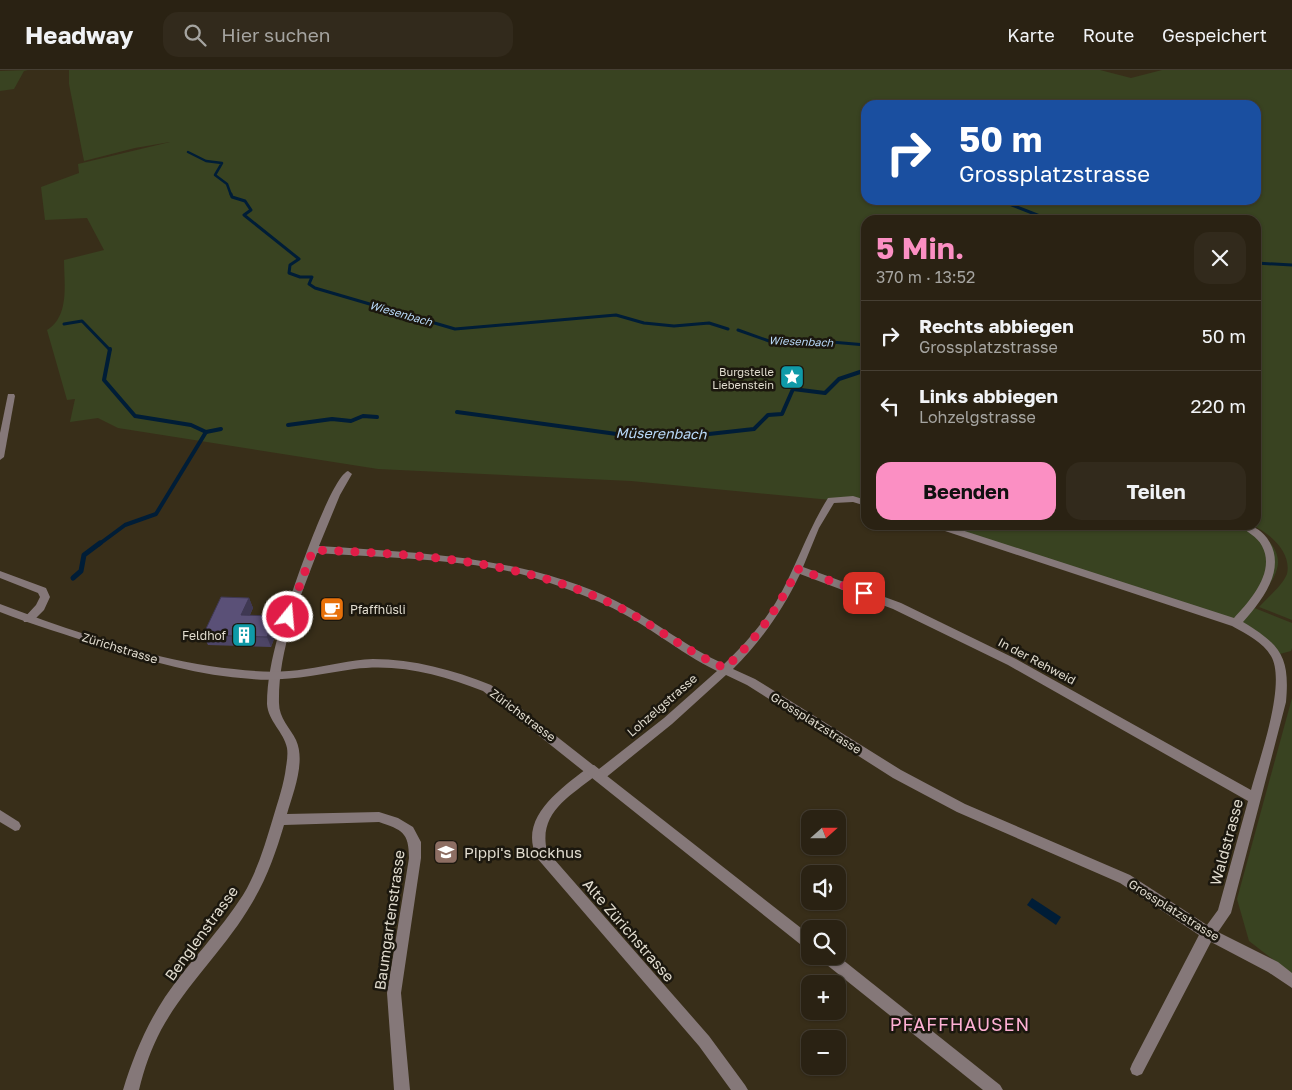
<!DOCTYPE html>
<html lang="de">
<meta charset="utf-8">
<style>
:root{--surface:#2a2213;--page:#322a1c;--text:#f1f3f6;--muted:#a5a4a0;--line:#463f33;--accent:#fb8fc3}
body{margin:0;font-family:"Golos Text",sans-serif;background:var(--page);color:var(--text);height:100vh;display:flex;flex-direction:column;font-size:19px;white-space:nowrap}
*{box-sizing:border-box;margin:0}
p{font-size:16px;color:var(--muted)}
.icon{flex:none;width:28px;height:28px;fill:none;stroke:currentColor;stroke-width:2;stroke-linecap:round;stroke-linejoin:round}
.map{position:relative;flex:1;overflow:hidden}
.panel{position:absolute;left:861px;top:145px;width:400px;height:315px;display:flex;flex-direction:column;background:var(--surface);border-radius:15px;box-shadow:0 1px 4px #0004,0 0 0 1px var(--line)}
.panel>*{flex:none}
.guide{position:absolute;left:861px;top:30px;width:400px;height:105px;border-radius:15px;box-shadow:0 1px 4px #0004,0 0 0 1px var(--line);background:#1a4fa0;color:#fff;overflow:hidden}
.needle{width:32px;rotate:69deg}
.tools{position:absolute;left:801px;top:740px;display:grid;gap:10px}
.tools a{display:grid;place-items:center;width:45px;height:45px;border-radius:10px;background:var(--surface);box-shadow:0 1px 4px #0004,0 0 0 1px var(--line);font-size:25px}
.pin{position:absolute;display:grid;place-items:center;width:42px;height:42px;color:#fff;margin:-21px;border-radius:10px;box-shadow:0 2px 8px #0006}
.me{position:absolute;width:55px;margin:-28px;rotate:17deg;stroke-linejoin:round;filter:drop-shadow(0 0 4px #0008)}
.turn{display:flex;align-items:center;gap:18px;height:105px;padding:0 15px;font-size:22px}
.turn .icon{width:65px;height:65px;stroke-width:2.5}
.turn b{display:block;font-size:35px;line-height:42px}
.round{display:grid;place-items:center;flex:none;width:52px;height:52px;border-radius:15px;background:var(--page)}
.headline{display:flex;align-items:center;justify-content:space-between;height:85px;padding:0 15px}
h1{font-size:30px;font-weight:700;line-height:38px;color:var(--accent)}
.primary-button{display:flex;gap:10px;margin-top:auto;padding:10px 15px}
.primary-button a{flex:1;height:58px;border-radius:15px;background:var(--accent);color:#111;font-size:20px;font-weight:700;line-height:58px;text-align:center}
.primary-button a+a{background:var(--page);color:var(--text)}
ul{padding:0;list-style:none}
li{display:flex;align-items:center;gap:15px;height:70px;padding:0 15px;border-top:1px solid var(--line)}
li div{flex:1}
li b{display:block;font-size:19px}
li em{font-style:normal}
header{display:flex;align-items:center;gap:30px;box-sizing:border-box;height:70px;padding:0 25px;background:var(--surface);border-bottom:1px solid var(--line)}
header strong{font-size:24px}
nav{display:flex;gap:28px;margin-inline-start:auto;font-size:18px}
.search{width:350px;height:45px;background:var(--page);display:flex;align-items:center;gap:12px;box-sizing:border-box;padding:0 18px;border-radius:15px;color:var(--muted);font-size:19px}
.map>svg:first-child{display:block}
</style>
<header>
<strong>Headway</strong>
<div class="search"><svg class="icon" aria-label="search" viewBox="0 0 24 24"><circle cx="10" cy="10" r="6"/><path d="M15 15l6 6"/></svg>Hier suchen</div>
<nav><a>Karte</a><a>Route</a><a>Gespeichert</a></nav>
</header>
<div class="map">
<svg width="1292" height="1020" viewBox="0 0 1292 1020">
<rect width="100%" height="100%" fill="#382e19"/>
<g fill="#394321" fill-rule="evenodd">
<polygon points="28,0 24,1 14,19 0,21 0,1"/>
<path d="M69,0H1100L1131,8L1162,0H1292V550L1259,537C1267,528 1282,516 1287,504C1292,482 1269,462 1251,455H1256V150H866V433L853,429L831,430L631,411L378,399L118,358L98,348L70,352L75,329L67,330L47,260C70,246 64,213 64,190L104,180L87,148L45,150L41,117L79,103L78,94L170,72L135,78L84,91L69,14ZM866,35H1256V130H866Z"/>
<path d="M936,455H1245C1262,462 1285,480 1276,502C1272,514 1259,526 1252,537L1292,553V578L1291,581L1276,585L1236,553Z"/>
<polygon points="1292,628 1292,904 1249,871 1237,829"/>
</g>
<polygon fill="#001d37" points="1032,828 1061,847 1056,855 1027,835"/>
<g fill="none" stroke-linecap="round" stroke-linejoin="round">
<polyline stroke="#001d37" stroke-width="2.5" points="188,82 206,91 222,93 215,105 227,114 231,125"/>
<g stroke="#001d37" stroke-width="3">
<polyline points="231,124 232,127 245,131 251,140 244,145 299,189 290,195 289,203 300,207 312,207 309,214 315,218 455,259 616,245 644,253 674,256 709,253 728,259"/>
<polyline points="999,130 1050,150"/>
<polyline points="1256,193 1292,195"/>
<polyline points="64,254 82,251 110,280"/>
<polyline points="738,260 769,271 808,270 866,275"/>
</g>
<g stroke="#001d37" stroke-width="4">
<polyline points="110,279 104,310 135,346 191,355 206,362 221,359"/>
<polyline points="457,342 631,366 691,366 754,359 768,345 782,344 793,319 825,323 839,309 866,300"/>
<polyline points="288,355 332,349 351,351 363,346 377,347"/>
<polyline points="98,475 125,455 156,444 206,362"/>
</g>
<polyline stroke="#001d37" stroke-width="5" points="73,508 81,501 84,485 100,473"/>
<g fill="#857879" fill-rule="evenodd">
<polygon points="8,324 14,324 15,326 4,387 0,390 0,363"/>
<path d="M348,401L352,404L340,425L319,476C420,483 524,486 616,531C654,550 686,577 724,594C743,576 762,555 776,532C796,498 807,461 828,428L853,426L866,430V436L853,432L834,433L819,458L803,497L901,533L1016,589L1251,720C1259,690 1287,613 1271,586C1263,572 1246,564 1232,556L933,457L931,455H946L1234,548C1250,531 1276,502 1262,476C1257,466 1247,463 1240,455C1252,455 1259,458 1267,468C1288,497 1263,530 1243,552C1281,575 1290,587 1286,632L1231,843L1218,862L1278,892L1292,903V918L1268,902L1211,872L1142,1004L1137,1006L1132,1004L1130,999L1132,994L1199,865L1120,813L957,742L893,708L747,615L726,605L672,654L604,709L600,710L595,706C569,727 538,743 547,781L709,966L745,1015L748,1020H731L699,976L537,788C517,747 562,718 590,696L594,695L599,699L664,648L717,601C678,582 646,553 606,535C572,520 535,506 498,499C439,488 377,487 317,483C299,530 278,581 279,633C279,648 290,658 296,670C306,692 293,723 287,744L379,742L398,748L413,757L421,772V788L401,923L410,1020H394L387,923L409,788C409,762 402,760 379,752L284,755C276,782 267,808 252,833C226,878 186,914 161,960C151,979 144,999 139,1020H123C133,987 146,956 165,927C189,892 220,861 243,825C258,800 265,774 273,748C278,731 284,714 286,697C287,691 288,684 287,678C284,662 268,651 267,634C267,611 272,588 278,566C285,542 329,408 348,401ZM800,504L893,539L1008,595L1248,731L1218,840L1207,855L1130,805L965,734L901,700L755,609L733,599C761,571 783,540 800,504Z"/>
<polygon points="0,501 46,518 50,527 44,540 32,552 24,552 23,549 36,535 40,527 38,523 0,508"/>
<polygon points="0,740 19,752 21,756 19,760 15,761 0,752"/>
</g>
<g fill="#857879" fill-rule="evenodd">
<path d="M0,534C14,539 29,545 43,550C104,571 169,593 234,599C258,602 281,603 306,599C328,596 350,590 373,589C414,589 453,600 491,615L810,865V880L805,878L483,621C442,605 399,593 354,599C319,604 287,612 252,609C200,606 150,591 101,576C67,565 33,555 0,542Z"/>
<polygon points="820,886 838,886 1000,1015 1003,1020 983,1020 822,891"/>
</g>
</g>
<polygon fill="#4d4566" points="249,528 253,538 250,545 275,546 279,556 271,577 208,575 203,565"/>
<g fill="#3f3853">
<polygon points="249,528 253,538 245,555 241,545"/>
<polygon points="275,546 279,556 271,577 267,567"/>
</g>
<polygon fill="#5a5077" stroke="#3f3853" points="221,527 249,528 241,545 275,546 267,567 203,565"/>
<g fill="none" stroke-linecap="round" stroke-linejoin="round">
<path stroke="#e11d48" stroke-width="9" stroke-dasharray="0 16.2" d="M288,547L313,480C415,484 516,489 610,533C650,551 684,581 725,598C759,567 777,539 798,499L864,523"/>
</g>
<defs>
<symbol id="sight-square" viewBox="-11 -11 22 22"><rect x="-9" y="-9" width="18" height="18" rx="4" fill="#0f9aa8" stroke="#1b170e"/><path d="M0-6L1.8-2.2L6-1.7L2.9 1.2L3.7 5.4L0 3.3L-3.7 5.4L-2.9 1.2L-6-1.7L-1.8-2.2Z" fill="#fff"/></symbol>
<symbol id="cafe-square" viewBox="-11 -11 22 22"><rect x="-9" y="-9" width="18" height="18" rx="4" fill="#e8710a" stroke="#1b170e"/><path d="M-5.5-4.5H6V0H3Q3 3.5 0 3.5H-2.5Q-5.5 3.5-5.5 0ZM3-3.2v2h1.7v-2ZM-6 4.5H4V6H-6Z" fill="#fff"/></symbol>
<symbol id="building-square" viewBox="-11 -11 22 22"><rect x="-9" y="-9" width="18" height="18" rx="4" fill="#0f9aa8" stroke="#1b170e"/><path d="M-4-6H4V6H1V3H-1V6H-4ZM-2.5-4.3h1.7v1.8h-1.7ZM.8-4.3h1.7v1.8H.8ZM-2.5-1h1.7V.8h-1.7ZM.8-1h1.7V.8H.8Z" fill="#fff"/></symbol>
<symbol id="school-square" viewBox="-11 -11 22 22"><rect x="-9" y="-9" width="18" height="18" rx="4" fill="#8d6e63" stroke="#1b170e"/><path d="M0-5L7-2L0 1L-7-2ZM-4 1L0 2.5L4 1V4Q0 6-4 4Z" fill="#fff"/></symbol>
</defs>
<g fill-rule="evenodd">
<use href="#sight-square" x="778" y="293" width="28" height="28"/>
<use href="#cafe-square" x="318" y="525" width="28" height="28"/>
<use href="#building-square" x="230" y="551" width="28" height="28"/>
<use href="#school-square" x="432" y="768" width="28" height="28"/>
</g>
<g text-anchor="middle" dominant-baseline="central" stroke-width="5" stroke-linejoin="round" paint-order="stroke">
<g font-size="11" font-style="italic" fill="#b8d8f8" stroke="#1b170e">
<text transform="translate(401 243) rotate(16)">Wiesenbach</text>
<text transform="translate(801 271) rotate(2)">Wiesenbach</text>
</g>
<g font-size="11" fill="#e1dccf" stroke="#1b170e" text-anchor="end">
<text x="774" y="301">Burgstelle<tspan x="774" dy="13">Liebenstein</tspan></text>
</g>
<g font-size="12" fill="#e1dccf" stroke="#1b170e" text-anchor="start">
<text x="350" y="539">Pfaffhüsli</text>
<text x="226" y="565" text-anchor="end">Feldhof</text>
</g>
<g font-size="12" fill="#e1dccf" stroke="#1b170e">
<text transform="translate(120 578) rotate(17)">Zürichstrasse</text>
<text transform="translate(1037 591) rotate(28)">In der Rehweid</text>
<text transform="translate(662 635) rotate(-41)">Lohzelgstrasse</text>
<text transform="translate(523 645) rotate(37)">Zürichstrasse</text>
<text transform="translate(816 653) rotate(32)">Grossplatzstrasse</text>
<text transform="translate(1174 840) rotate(32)">Grossplatzstrasse</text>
</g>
<g font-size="14" font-style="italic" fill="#b8d8f8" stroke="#1b170e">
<text transform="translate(661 363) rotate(1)">Müserenbach</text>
</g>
<g font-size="15" fill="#e1dccf" stroke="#1b170e">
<text transform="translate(1226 772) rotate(-75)">Waldstrasse</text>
<text transform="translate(389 850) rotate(-82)">Baumgartenstrasse</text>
<text transform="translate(629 860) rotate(49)">Alte Zürichstrasse</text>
<text transform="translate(201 863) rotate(-54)">Benglenstrasse</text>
</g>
<g font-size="15" fill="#e1dccf" stroke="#1b170e" text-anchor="start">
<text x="464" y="782">Pippi's Blockhus</text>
</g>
<g font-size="18" letter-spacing="1" fill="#feb0d4" stroke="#1b170e">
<text x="960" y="954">PFAFFHAUSEN</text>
</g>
</g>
</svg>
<div class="tools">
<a><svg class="needle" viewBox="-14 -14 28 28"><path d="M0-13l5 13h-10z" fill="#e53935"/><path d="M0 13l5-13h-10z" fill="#a5a4a0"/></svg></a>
<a><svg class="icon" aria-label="sound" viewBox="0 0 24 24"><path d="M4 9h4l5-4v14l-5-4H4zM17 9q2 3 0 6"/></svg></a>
<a><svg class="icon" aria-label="search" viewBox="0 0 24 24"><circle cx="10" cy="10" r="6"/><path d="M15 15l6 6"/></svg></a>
<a>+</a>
<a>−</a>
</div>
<div class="pin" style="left:864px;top:523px;background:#d93025"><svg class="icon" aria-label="arrive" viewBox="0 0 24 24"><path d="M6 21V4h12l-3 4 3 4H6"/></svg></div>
<svg class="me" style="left:288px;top:547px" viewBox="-20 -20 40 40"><circle r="17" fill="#e11d48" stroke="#fff" stroke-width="3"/><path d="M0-11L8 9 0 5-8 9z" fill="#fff"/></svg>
<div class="guide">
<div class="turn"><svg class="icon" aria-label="right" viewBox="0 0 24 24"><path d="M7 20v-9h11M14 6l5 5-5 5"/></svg><div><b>50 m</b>Grossplatzstrasse</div></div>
</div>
<section class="panel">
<div class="headline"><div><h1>5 Min.</h1><p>370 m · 13:52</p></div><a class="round"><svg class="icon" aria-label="close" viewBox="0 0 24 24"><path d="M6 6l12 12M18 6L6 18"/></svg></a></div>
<ul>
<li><svg class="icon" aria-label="right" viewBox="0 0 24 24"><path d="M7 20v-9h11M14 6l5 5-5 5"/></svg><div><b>Rechts abbiegen</b><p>Grossplatzstrasse</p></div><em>50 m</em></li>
<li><svg class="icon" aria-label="left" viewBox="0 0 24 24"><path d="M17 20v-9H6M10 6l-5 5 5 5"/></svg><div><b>Links abbiegen</b><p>Lohzelgstrasse</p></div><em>220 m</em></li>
</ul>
<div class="primary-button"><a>Beenden</a><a>Teilen</a></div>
</section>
</div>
